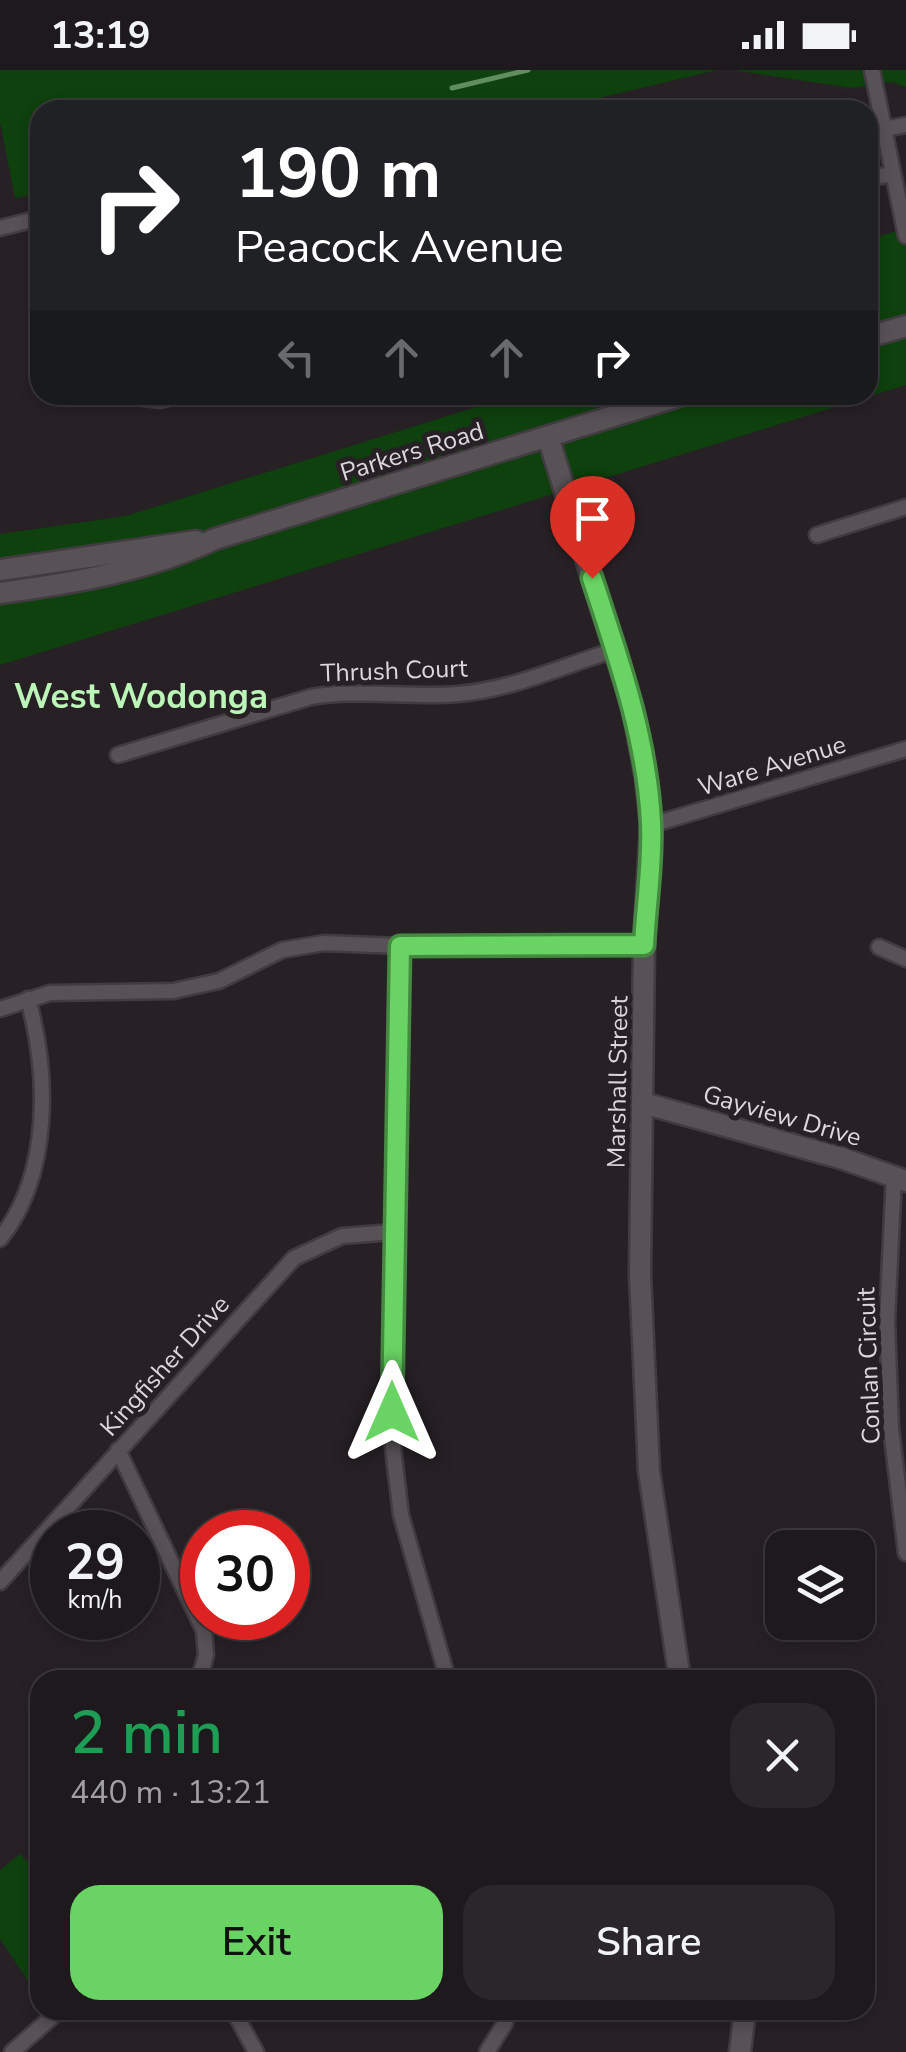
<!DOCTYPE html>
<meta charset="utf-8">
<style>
:root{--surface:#1d191c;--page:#2a2629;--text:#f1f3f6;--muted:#a0a0a3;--line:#3b383b;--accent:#69d464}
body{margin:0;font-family:"Nunito Sans",sans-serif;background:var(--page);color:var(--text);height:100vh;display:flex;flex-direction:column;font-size:38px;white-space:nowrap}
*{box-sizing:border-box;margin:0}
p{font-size:32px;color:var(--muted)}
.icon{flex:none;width:55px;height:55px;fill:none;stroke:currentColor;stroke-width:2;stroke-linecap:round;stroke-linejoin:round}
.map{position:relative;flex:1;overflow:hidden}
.details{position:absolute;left:30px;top:1600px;width:845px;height:350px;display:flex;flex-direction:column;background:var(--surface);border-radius:30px;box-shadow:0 5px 15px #0003,0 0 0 2px var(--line)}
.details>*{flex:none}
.hud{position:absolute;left:30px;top:30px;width:848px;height:305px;border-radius:30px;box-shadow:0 5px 15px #0003,0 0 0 2px var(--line);background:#202124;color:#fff;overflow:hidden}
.buttons{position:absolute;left:765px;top:1460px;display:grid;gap:20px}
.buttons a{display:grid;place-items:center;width:110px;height:110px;border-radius:20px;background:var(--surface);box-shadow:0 5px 15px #0003,0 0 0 2px var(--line);font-size:50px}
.speed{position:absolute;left:30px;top:1440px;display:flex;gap:20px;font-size:50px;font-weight:700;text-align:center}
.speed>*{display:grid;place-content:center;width:130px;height:130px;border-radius:50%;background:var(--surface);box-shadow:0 5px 15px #0003,0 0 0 2px var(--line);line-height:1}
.speed small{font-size:25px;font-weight:400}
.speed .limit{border:15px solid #d22;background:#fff;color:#111}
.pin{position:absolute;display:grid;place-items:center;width:85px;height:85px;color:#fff;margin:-102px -42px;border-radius:50% 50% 50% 0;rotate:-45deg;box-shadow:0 0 10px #0007}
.pin .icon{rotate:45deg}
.me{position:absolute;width:110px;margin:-55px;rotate:0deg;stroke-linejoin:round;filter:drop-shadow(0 0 8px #0008)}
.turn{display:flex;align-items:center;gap:35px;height:210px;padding:0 40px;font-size:45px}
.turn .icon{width:130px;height:130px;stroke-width:2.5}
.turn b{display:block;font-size:70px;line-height:85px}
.lanes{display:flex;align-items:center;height:95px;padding:0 40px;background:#0003;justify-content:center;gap:50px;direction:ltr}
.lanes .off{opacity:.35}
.round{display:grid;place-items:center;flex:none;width:105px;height:105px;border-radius:30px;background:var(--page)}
.head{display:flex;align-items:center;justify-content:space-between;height:170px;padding:0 40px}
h1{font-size:60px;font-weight:600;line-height:75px;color:#1e9e55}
.cta{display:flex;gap:20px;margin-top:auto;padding:20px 40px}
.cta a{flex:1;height:115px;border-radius:30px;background:var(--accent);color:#111;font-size:40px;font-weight:600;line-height:115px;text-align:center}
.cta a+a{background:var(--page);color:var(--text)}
.status{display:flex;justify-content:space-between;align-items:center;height:70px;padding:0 50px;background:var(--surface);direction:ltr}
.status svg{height:28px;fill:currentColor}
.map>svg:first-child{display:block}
</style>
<div class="status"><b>13:19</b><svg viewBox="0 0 49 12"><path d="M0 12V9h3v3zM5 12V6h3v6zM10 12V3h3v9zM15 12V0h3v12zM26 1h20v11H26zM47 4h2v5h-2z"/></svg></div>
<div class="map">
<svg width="906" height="1982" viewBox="0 0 906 1982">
<rect width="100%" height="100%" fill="#272125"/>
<g fill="#0e410d">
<polygon points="0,0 717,0 548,40 40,40 40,123 15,128 0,52"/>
<polygon points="733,0 906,0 906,17 892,12 852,18"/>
<polygon points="906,158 906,315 0,595 0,464 126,446 515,325 868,325 868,175 881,166"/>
<polygon points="20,1784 30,1794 40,1797 40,1929 0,1869 0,1800"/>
</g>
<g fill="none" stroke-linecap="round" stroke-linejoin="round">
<polyline stroke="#618e5f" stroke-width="5" points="452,18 528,0"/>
<defs>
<g id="street">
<polyline points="872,0 906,166"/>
<polyline points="884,59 906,55"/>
<polyline points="868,108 893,104"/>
<polyline points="0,158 40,148"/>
<polyline points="122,325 160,330 179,325"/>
<polyline points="817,465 906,437"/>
<path d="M118,685L311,627C360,619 409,628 458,624C511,620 565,595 615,580"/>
<polyline points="651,755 906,679"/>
<polyline points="400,876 393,1162 393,1378 401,1445 448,1610"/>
<polyline points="879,877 906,889"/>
<polyline points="0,939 50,923 173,921 219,911 282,880 324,873 400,876 644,875"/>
<polyline points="894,1106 887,1251 891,1358 906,1483"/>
<path d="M0,1169C51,1105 49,1005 28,929"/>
<polyline points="118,1380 204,1561 206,1585 199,1610"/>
<polyline points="0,1512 294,1188 342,1166 393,1162"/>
<polyline points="233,1940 256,1982"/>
<polyline points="12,1982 60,1940"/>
<polyline points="487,1982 505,1953 508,1940"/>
</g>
<g id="secondary">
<polyline points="868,267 906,256"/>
<polyline points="548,367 633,639 646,708 651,755 644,875 640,1204 649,1401 680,1610"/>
<polyline points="0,500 196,471"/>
<path d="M0,523C74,513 147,501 215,469L682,325"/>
<polyline points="643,1033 844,1089 906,1111"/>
<polyline points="740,1982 745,1940"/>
</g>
</defs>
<use href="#street" stroke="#413c40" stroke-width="19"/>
<use href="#secondary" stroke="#413c40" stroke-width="25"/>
<use href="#street" stroke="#585156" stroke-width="14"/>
<use href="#secondary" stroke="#585156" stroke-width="20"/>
</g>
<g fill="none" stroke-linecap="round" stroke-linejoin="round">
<defs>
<path id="route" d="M392,1342L400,876L644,875C646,835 653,793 651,753C647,668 618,587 592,508"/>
</defs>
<use href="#route" stroke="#448a41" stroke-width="25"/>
<use href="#route" stroke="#69d464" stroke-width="18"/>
</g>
<g text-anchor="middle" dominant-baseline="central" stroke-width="10" stroke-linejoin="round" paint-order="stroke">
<g font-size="25" fill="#dbd7da" stroke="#272125">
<text transform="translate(412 382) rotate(-17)">Parkers Road</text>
<text transform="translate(394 601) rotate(-2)">Thrush Court</text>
<text transform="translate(772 696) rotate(-17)">Ware Avenue</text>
<text transform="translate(618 1012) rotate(-89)">Marshall Street</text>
<text transform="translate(782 1046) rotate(16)">Gayview Drive</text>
<text transform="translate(165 1296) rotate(-48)">Kingfisher Drive</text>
<text transform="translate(869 1296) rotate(-92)">Conlan Circuit</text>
</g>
<g font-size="35" font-weight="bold" fill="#bcf5b8" stroke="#272125">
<text x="141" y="626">West Wodonga</text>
</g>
</g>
</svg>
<div class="buttons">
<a><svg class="icon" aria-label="layers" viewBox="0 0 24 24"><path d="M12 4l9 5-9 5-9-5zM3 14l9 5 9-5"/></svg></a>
</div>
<div class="speed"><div>29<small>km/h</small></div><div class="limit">30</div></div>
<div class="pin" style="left:592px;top:508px;background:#d93025"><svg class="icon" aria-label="arrive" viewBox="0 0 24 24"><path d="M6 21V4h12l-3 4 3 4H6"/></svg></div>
<svg class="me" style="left:392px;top:1342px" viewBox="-20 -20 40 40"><path d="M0-17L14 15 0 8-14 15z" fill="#69d464" stroke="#fff" stroke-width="4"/></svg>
<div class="hud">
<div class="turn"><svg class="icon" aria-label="right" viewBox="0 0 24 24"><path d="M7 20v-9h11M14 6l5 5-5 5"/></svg><div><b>190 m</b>Peacock Avenue</div></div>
<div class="lanes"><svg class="icon off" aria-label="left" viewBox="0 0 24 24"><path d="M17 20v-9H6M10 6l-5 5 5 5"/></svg><svg class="icon off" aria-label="ahead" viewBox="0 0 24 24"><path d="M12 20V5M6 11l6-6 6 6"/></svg><svg class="icon off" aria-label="ahead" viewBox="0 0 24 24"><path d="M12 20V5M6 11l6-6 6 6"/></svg><svg class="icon" aria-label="right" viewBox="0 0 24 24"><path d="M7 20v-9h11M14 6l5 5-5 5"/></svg></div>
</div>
<section class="details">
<div class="head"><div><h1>2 min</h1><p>440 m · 13:21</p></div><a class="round"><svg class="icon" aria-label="close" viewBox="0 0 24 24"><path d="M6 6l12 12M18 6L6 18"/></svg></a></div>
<div class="cta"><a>Exit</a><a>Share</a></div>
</section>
</div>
